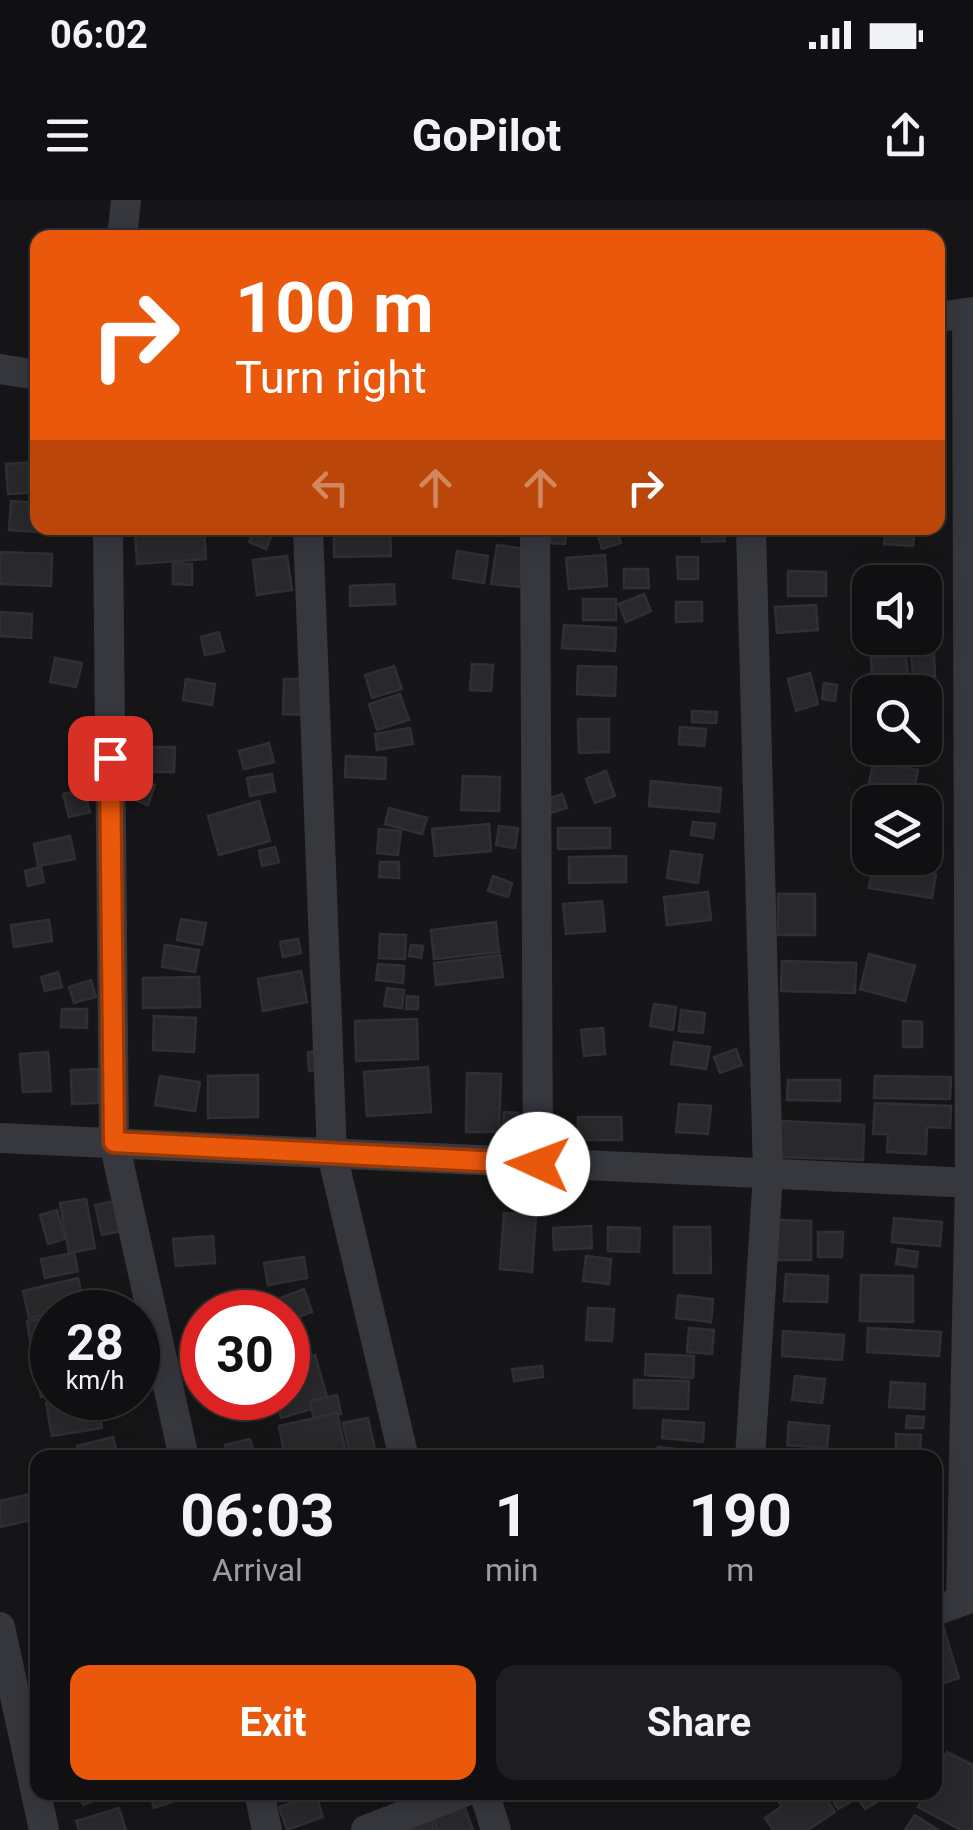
<!DOCTYPE html>
<style>
:root{--surface:#101012;--page:#1e1e20;--text:#f1f3f6;--muted:#9c9d9f;--line:#303032;--accent:#ea580c}
body{margin:0;font-family:Roboto,sans-serif;background:var(--page);color:var(--text);height:100vh;display:flex;flex-direction:column;font-size:38px;white-space:nowrap}
*{box-sizing:border-box;margin:0}
p{font-size:32px;color:var(--muted)}
.icon{flex:none;width:55px;height:55px;fill:none;stroke:currentColor;stroke-width:2;stroke-linecap:round;stroke-linejoin:round}
.map{position:relative;flex:1;overflow:hidden}
.sheet{position:absolute;left:30px;top:1250px;width:912px;height:350px;display:flex;flex-direction:column;background:var(--surface);border-radius:20px;box-shadow:0 5px 25px #0003,0 0 0 2px var(--line)}
.sheet>*{flex:none}
.guide{position:absolute;left:30px;top:30px;width:915px;height:305px;border-radius:20px;box-shadow:0 5px 25px #0003,0 0 0 2px var(--line);background:#ea580c;color:#fff;overflow:hidden}
.buttons{position:absolute;left:852px;top:365px;display:grid;gap:20px}
.buttons a{display:grid;place-items:center;width:90px;height:90px;border-radius:20px;background:var(--surface);box-shadow:0 5px 25px #0003,0 0 0 2px var(--line);font-size:50px}
.speed{position:absolute;left:30px;top:1090px;display:flex;gap:20px;font-size:50px;font-weight:700;text-align:center}
.speed>*{display:grid;place-content:center;width:130px;height:130px;border-radius:50%;background:var(--surface);box-shadow:0 5px 25px #0003,0 0 0 2px var(--line);line-height:1}
.speed small{font-size:25px;font-weight:400}
.speed .limit{border:15px solid #d22;background:#fff;color:#111}
.pin{position:absolute;display:grid;place-items:center;width:85px;height:85px;color:#fff;margin:-42px;border-radius:20px;box-shadow:0 5px 15px #0006}
.me{position:absolute;width:110px;margin:-55px;rotate:272deg;stroke-linejoin:round;filter:drop-shadow(0 0 8px #0008)}
.turn{display:flex;align-items:center;gap:35px;height:210px;padding:0 40px;font-size:45px}
.turn .icon{width:130px;height:130px;stroke-width:2.5}
.turn b{display:block;font-size:70px;line-height:85px}
.lanes{display:flex;align-items:center;height:95px;padding:0 40px;background:#0003;justify-content:center;gap:50px;direction:ltr}
.lanes .off{opacity:.35}
.eta{display:flex;justify-content:space-evenly;align-items:center;height:170px;text-align:center}
.eta b{font-size:60px;font-weight:700;line-height:70px}
.primary-button{display:flex;gap:20px;margin-top:auto;padding:20px 40px}
.primary-button a{flex:1;height:115px;border-radius:20px;background:var(--accent);color:#fff;font-size:40px;font-weight:700;line-height:115px;text-align:center}
.primary-button a+a{background:var(--page);color:var(--text)}
.status{display:flex;justify-content:space-between;align-items:center;height:70px;padding:0 50px;background:var(--surface);direction:ltr}
.status svg{height:28px;fill:currentColor}
header{display:flex;justify-content:space-between;align-items:center;height:130px;padding:0 40px;background:var(--surface);font-size:45px;font-weight:700}
.map>svg:first-child{display:block}
</style>
<div class="status"><b>06:02</b><svg viewBox="0 0 49 12"><path d="M0 12V9h3v3zM5 12V6h3v6zM10 12V3h3v9zM15 12V0h3v12zM26 1h20v11H26zM47 4h2v5h-2z"/></svg></div>
<header><svg class="icon" aria-label="menu" viewBox="0 0 24 24"><path d="M4 6h16M4 12h16M4 18h16"/></svg>GoPilot<svg class="icon" aria-label="share" viewBox="0 0 24 24"><path d="M12 15V3M7 8l5-5 5 5M5 13v7h14v-7"/></svg></header>
<div class="map">
<svg width="973" height="1630" viewBox="0 0 973 1630">
<rect width="100%" height="100%" fill="#161618"/>
<g fill="#29292c" stroke="#303034" stroke-width="2.5">
<polygon points="38,262 38,292 8,294 6,264"/>
<polygon points="11,301 38,303 38,328 54,328 53,333 9,330"/>
<polygon points="204,328 206,359 137,364 135,332"/>
<polygon points="255,328 273,332 266,349 249,342"/>
<polygon points="334,328 390,328 391,356 334,357"/>
<polygon points="551,328 567,328 565,344 550,343"/>
<polygon points="616,328 621,343 602,349 596,329"/>
<polygon points="701,328 724,328 725,341 702,342"/>
<polygon points="886,328 915,328 913,346 884,344"/>
<polygon points="497,345 526,349 520,387 491,384"/>
<polygon points="457,351 488,356 484,383 453,378"/>
<polygon points="0,352 52,354 51,386 0,384"/>
<polygon points="605,355 607,386 569,389 566,358"/>
<polygon points="287,356 292,390 257,395 253,360"/>
<polygon points="677,357 698,357 698,379 678,379"/>
<polygon points="173,363 192,364 192,385 173,384"/>
<polygon points="624,369 648,369 649,388 624,388"/>
<polygon points="788,371 826,372 826,396 788,396"/>
<polygon points="874,374 912,378 911,382 873,382"/>
<polygon points="394,384 395,404 350,406 350,386"/>
<polygon points="644,394 651,411 626,422 619,404"/>
<rect x="583" y="399" width="33" height="21"/>
<polygon points="676,402 702,402 702,421 676,422"/>
<polygon points="816,405 818,430 777,433 775,407"/>
<polygon points="0,412 32,414 31,438 0,436"/>
<polygon points="564,425 616,428 615,451 562,448"/>
<polygon points="862,425 870,425 870,438 910,438 909,453 862,453"/>
<polygon points="219,432 224,451 205,455 201,437"/>
<polygon points="934,452 935,476 913,478 911,453"/>
<polygon points="906,456 908,475 872,478 871,458"/>
<polygon points="55,458 82,463 76,487 50,482"/>
<polygon points="472,464 493,465 491,491 470,490"/>
<polygon points="394,466 402,489 372,498 365,475"/>
<polygon points="578,466 616,467 615,496 577,494"/>
<polygon points="810,473 818,504 796,511 788,479"/>
<polygon points="186,479 215,484 212,505 183,500"/>
<polygon points="284,479 306,479 305,515 283,514"/>
<polygon points="824,483 837,485 835,501 822,499"/>
<polygon points="400,494 409,520 377,530 369,504"/>
<polygon points="692,511 717,512 716,523 692,522"/>
<polygon points="864,517 870,518 870,548 916,548 914,560 858,551"/>
<polygon points="578,519 609,519 609,552 579,553"/>
<polygon points="680,527 706,529 704,546 679,544"/>
<polygon points="410,528 413,544 377,550 375,534"/>
<polygon points="269,543 274,562 244,569 239,551"/>
<polygon points="132,547 175,547 174,572 131,572"/>
<polygon points="346,556 386,558 385,579 345,577"/>
<polygon points="874,560 918,570 913,593 869,583"/>
<polygon points="606,571 615,596 595,603 586,579"/>
<polygon points="272,574 275,591 250,596 247,578"/>
<polygon points="130,575 155,585 148,605 122,595"/>
<polygon points="463,576 500,577 499,611 461,610"/>
<polygon points="651,581 721,588 719,612 649,606"/>
<polygon points="84,589 90,612 69,617 63,594"/>
<polygon points="562,594 567,608 551,613 547,599"/>
<polygon points="259,601 270,641 219,655 208,616"/>
<polygon points="389,608 427,618 422,634 385,624"/>
<polygon points="693,622 715,624 713,638 691,635"/>
<polygon points="489,624 491,651 435,656 432,629"/>
<polygon points="499,626 518,628 515,648 496,645"/>
<polygon points="558,628 610,628 610,648 558,649"/>
<polygon points="379,629 401,631 398,655 377,653"/>
<polygon points="70,636 75,659 38,666 34,644"/>
<polygon points="275,647 279,662 262,666 259,651"/>
<polygon points="671,651 702,655 698,683 667,678"/>
<polygon points="626,656 626,682 569,683 569,657"/>
<polygon points="380,662 399,662 399,678 379,677"/>
<polygon points="872,665 936,674 932,698 869,688"/>
<polygon points="41,667 44,682 28,686 25,671"/>
<polygon points="493,676 512,683 508,697 488,691"/>
<polygon points="708,692 711,720 667,725 664,697"/>
<rect x="778" y="694" width="37" height="41"/>
<polygon points="602,701 605,731 566,734 563,704"/>
<polygon points="181,719 206,723 202,745 177,740"/>
<polygon points="49,720 52,741 14,747 11,725"/>
<polygon points="496,722 499,752 434,759 431,730"/>
<polygon points="380,734 406,735 405,759 379,758"/>
<polygon points="298,739 301,753 283,757 280,742"/>
<polygon points="165,745 199,750 195,772 162,767"/>
<polygon points="411,745 423,746 421,758 409,756"/>
<polygon points="869,754 915,766 905,801 860,789"/>
<polygon points="500,755 503,777 436,785 434,763"/>
<polygon points="782,761 856,763 855,793 781,791"/>
<polygon points="378,764 404,766 403,783 376,780"/>
<polygon points="301,771 307,802 263,811 258,779"/>
<polygon points="58,772 62,787 45,791 41,777"/>
<polygon points="199,777 200,807 143,808 143,778"/>
<polygon points="91,780 96,797 74,803 69,787"/>
<polygon points="387,788 404,790 402,808 384,806"/>
<polygon points="407,796 418,797 418,809 406,809"/>
<polygon points="654,804 676,807 673,830 650,826"/>
<polygon points="62,809 87,809 87,828 61,827"/>
<polygon points="681,810 705,813 703,833 679,831"/>
<polygon points="154,816 196,818 194,852 153,850"/>
<polygon points="417,819 418,859 356,861 355,821"/>
<polygon points="903,821 922,822 922,847 903,847"/>
<polygon points="603,828 605,854 584,856 581,830"/>
<polygon points="674,842 710,847 706,869 671,864"/>
<polygon points="736,849 742,865 720,873 714,857"/>
<polygon points="324,850 326,869 309,871 308,852"/>
<polygon points="48,852 51,891 23,892 20,854"/>
<polygon points="428,867 431,912 367,916 364,872"/>
<polygon points="98,869 98,903 72,904 71,870"/>
<polygon points="467,873 501,874 499,932 466,932"/>
<polygon points="258,875 258,917 208,918 208,876"/>
<polygon points="160,876 200,882 195,911 155,905"/>
<polygon points="875,876 951,877 950,899 874,898"/>
<polygon points="788,880 840,880 840,901 787,900"/>
<polygon points="875,903 951,906 950,928 927,927 926,954 887,952 888,934 873,934"/>
<polygon points="679,904 711,906 708,934 676,932"/>
<polygon points="504,912 518,913 517,932 502,931"/>
<polygon points="578,917 621,917 622,940 578,940"/>
<polygon points="781,921 864,925 863,960 779,957"/>
<polygon points="86,999 95,1048 69,1053 60,1003"/>
<polygon points="115,1001 121,1031 102,1035 95,1005"/>
<polygon points="57,1010 65,1039 48,1044 40,1015"/>
<polygon points="504,1013 536,1015 532,1072 500,1069"/>
<polygon points="894,1018 942,1022 940,1046 892,1042"/>
<polygon points="778,1020 811,1021 811,1060 777,1060"/>
<polygon points="591,1026 592,1048 554,1050 553,1028"/>
<polygon points="608,1027 640,1028 639,1052 608,1051"/>
<polygon points="674,1027 710,1027 711,1073 674,1073"/>
<polygon points="818,1032 843,1032 842,1057 818,1057"/>
<polygon points="213,1036 215,1063 176,1066 173,1039"/>
<polygon points="898,1049 918,1052 916,1067 896,1064"/>
<polygon points="74,1053 78,1071 45,1078 41,1059"/>
<polygon points="586,1056 611,1059 609,1084 583,1081"/>
<polygon points="304,1057 307,1078 268,1085 264,1063"/>
<polygon points="786,1074 828,1076 827,1102 784,1101"/>
<polygon points="861,1075 913,1076 913,1122 860,1121"/>
<polygon points="78,1078 84,1106 29,1118 23,1091"/>
<polygon points="304,1089 312,1112 288,1121 288,1112 270,1112 267,1103"/>
<polygon points="678,1095 713,1099 711,1122 676,1118"/>
<polygon points="588,1108 614,1109 612,1141 586,1140"/>
<polygon points="52,1117 52,1143 31,1146 27,1121"/>
<polygon points="202,1118 202,1148 199,1149 189,1123"/>
<polygon points="689,1128 714,1130 712,1154 687,1152"/>
<polygon points="868,1128 941,1132 939,1156 867,1152"/>
<polygon points="783,1131 844,1135 842,1160 782,1156"/>
<polygon points="646,1154 694,1156 693,1178 645,1175"/>
<polygon points="315,1155 329,1204 281,1218 276,1198 288,1198 288,1162"/>
<polygon points="202,1162 202,1190 200,1191 193,1164"/>
<polygon points="52,1163 52,1194 41,1197 34,1167"/>
<polygon points="542,1166 543,1177 514,1181 512,1169"/>
<polygon points="795,1176 825,1179 822,1203 792,1200"/>
<polygon points="634,1180 689,1181 688,1209 634,1208"/>
<polygon points="891,1182 925,1184 924,1209 889,1207"/>
<polygon points="337,1195 341,1214 314,1220 310,1201"/>
<polygon points="79,1198 97,1198 102,1228 52,1236 46,1203"/>
<polygon points="337,1213 346,1252 322,1258 285,1258 279,1226"/>
<polygon points="907,1216 924,1217 923,1228 906,1228"/>
<polygon points="368,1218 375,1249 350,1254 343,1223"/>
<polygon points="663,1220 704,1223 703,1242 662,1238"/>
<polygon points="789,1222 829,1226 827,1248 787,1245"/>
<polygon points="896,1234 921,1235 920,1252 896,1251"/>
<polygon points="113,1237 118,1258 79,1258 77,1246"/>
<polygon points="250,1239 255,1258 228,1258 225,1245"/>
<polygon points="658,1247 704,1252 704,1258 657,1258"/>
<polygon points="790,1253 825,1256 825,1258 789,1258"/>
<polygon points="30,1294 35,1319 0,1327 0,1301"/>
<polygon points="940,1416 959,1478 935,1486 935,1417"/>
<polygon points="947,1552 973,1565 973,1630 961,1630 918,1607 926,1592 935,1592 935,1575"/>
<polygon points="77,1592 101,1592 103,1597 83,1605"/>
<polygon points="149,1592 202,1592 154,1608"/>
<polygon points="781,1592 822,1592 835,1612 808,1630 773,1630 765,1618 782,1606 775,1596"/>
<polygon points="828,1592 850,1592 854,1600 838,1609"/>
<polygon points="854,1592 893,1592 865,1609"/>
<polygon points="316,1595 323,1617 287,1630 279,1607"/>
<polygon points="461,1597 473,1630 437,1630 430,1607"/>
<polygon points="119,1608 126,1630 79,1630 76,1621"/>
<polygon points="915,1615 938,1630 905,1630"/>
<polygon points="431,1619 434,1630 406,1630"/>
</g>
<g fill="none" stroke-linecap="round" stroke-linejoin="round">
<g stroke="#37383e" stroke-width="30">
<polyline points="122,38 126,0"/>
<polyline points="938,117 973,112"/>
<polyline points="0,169 38,175"/>
<polyline points="108,328 114,942 184,1258"/>
<polyline points="308,328 332,954 404,1258"/>
<polyline points="535,328 538,964"/>
<polyline points="0,938 973,983"/>
<polyline points="750,1258 768,974 751,328"/>
<polyline points="961,1401 970,983 967,113"/>
<polyline points="935,1411 973,1397"/>
<polyline points="0,1427 44,1630"/>
<polyline points="259,1592 267,1630"/>
<polyline points="484,1592 496,1630"/>
<polyline points="366,1630 464,1592"/>
</g>
</g>
<g fill="none" stroke-linecap="round" stroke-linejoin="round">
<defs>
<polyline id="route" points="110,558 114,942 538,964"/>
</defs>
<use href="#route" stroke="#983908" stroke-width="25"/>
<use href="#route" stroke="#ea580c" stroke-width="18"/>
</g>
</svg>
<div class="buttons">
<a><svg class="icon" aria-label="sound" viewBox="0 0 24 24"><path d="M4 9h4l5-4v14l-5-4H4zM17 9q2 3 0 6"/></svg></a>
<a><svg class="icon" aria-label="search" viewBox="0 0 24 24"><circle cx="10" cy="10" r="6"/><path d="M15 15l6 6"/></svg></a>
<a><svg class="icon" aria-label="layers" viewBox="0 0 24 24"><path d="M12 4l9 5-9 5-9-5zM3 14l9 5 9-5"/></svg></a>
</div>
<div class="speed"><div>28<small>km/h</small></div><div class="limit">30</div></div>
<div class="pin" style="left:110px;top:558px;background:#d93025"><svg class="icon" aria-label="arrive" viewBox="0 0 24 24"><path d="M6 21V4h12l-3 4 3 4H6"/></svg></div>
<svg class="me" style="left:538px;top:964px" viewBox="-20 -20 40 40"><circle r="19" fill="#fff"/><path d="M0-13L10 11 0 6-10 11z" fill="#ea580c"/></svg>
<div class="guide">
<div class="turn"><svg class="icon" aria-label="right" viewBox="0 0 24 24"><path d="M7 20v-9h11M14 6l5 5-5 5"/></svg><div><b>100 m</b>Turn right</div></div>
<div class="lanes"><svg class="icon off" aria-label="left" viewBox="0 0 24 24"><path d="M17 20v-9H6M10 6l-5 5 5 5"/></svg><svg class="icon off" aria-label="ahead" viewBox="0 0 24 24"><path d="M12 20V5M6 11l6-6 6 6"/></svg><svg class="icon off" aria-label="ahead" viewBox="0 0 24 24"><path d="M12 20V5M6 11l6-6 6 6"/></svg><svg class="icon" aria-label="right" viewBox="0 0 24 24"><path d="M7 20v-9h11M14 6l5 5-5 5"/></svg></div>
</div>
<section class="sheet">
<div class="eta">
<div><b>06:03</b><p>Arrival</p></div>
<div><b>1</b><p>min</p></div>
<div><b>190</b><p>m</p></div>
</div>
<div class="primary-button"><a>Exit</a><a>Share</a></div>
</section>
</div>
